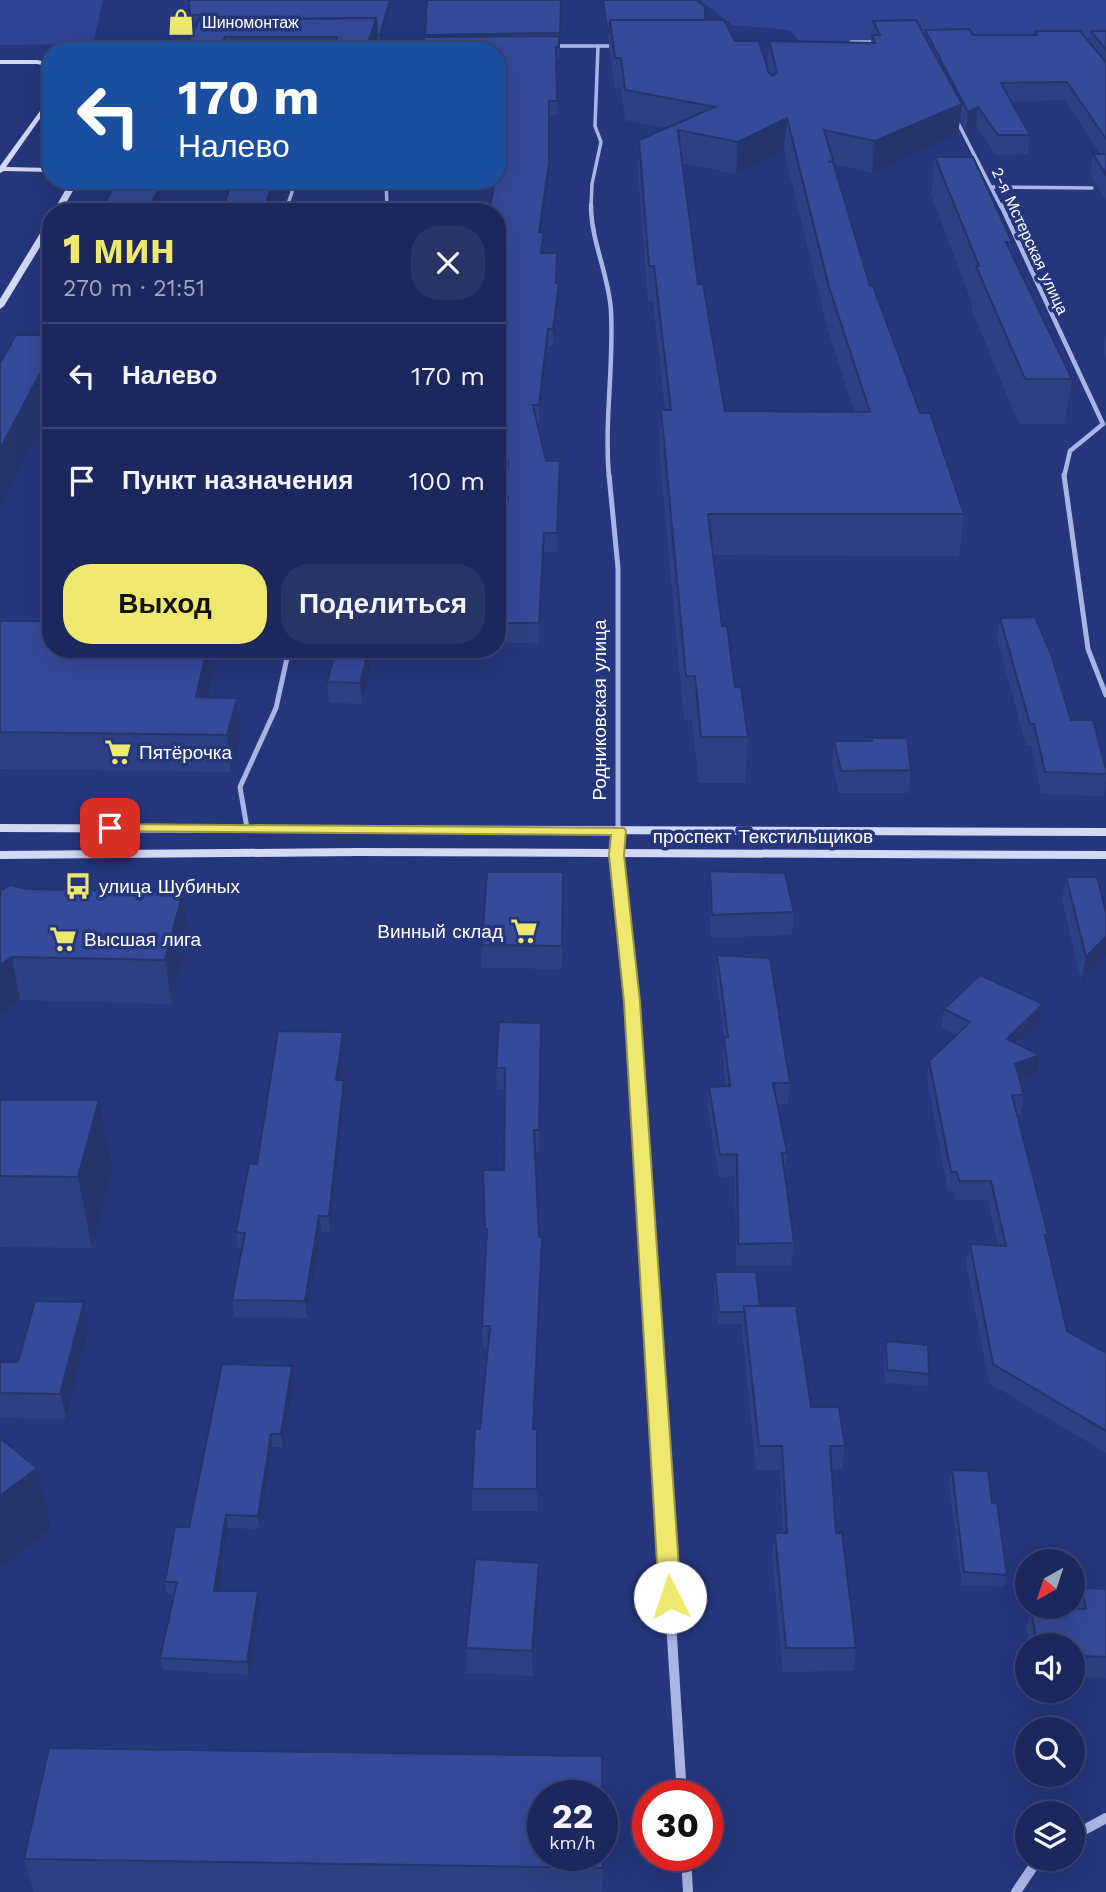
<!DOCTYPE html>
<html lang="ru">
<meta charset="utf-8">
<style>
:root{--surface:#1c285d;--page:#293466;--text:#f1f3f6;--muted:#a0a6bc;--line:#3a4472;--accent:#eee86e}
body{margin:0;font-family:"Work Sans",sans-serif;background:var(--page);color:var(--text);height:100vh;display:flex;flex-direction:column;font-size:26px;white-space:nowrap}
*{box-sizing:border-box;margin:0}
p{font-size:23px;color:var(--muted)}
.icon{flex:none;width:38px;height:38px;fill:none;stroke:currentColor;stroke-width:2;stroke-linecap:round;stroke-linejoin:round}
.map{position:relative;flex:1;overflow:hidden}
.side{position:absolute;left:42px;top:203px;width:464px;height:455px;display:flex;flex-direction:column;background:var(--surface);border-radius:28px;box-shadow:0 7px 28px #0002,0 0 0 2px var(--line)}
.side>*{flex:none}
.banner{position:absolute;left:42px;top:42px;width:464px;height:147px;border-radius:28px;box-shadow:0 7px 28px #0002,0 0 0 2px var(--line);background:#1a4fa0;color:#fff;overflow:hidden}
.needle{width:46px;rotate:219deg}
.buttons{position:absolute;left:1015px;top:1549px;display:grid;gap:14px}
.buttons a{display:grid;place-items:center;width:70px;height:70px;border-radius:50%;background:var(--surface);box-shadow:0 7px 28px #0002,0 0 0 2px var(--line);font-size:35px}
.speed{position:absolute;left:527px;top:1780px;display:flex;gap:14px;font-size:35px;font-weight:700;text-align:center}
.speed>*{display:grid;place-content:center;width:91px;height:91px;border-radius:50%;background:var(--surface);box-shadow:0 7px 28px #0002,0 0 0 2px var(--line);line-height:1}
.speed small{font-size:18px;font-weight:400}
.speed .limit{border:10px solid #d22;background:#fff;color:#111}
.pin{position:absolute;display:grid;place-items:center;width:60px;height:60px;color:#fff;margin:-30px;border-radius:14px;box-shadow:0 4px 10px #0006}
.me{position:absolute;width:77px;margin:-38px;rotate:356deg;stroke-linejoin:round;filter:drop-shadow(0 0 5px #0008)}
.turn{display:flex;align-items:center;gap:24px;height:147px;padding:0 21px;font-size:32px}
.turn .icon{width:91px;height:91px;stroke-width:2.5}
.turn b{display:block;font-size:49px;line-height:60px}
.round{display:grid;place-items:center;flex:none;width:74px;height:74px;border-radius:28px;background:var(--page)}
.headline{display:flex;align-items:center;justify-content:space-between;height:119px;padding:0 21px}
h1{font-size:42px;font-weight:800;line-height:52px;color:var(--accent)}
.button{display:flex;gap:14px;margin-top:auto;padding:14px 21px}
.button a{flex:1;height:80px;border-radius:28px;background:var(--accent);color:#111;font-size:28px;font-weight:800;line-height:80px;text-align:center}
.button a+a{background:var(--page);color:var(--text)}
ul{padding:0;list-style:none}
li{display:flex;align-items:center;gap:21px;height:105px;padding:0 21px;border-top:2px solid var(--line)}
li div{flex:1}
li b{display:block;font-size:26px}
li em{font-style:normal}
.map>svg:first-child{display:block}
</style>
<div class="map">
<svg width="1106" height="1892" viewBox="0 0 1106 1892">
<rect width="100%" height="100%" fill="#25367c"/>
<g fill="#2f4493">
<polygon points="0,0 103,0 93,44 0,45"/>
<polygon points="700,0 1106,0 1106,38 800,42 790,30 732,25"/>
</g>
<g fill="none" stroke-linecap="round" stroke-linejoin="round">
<g stroke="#a9b6e5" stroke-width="3.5">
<polyline points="851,42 878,42"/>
<polyline points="368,45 433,45"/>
<polyline points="550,46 619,46"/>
<polyline points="127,51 192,49"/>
<polyline points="956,119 1001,207"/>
<polyline points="98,180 135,180"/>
<polyline points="386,180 387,207"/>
<polyline points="992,187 1092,188"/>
<polyline points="287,207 296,180"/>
<polyline points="591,207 592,184 601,142 595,126 598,46"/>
</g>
<g stroke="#a9b6e5" stroke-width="4.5">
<polyline points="387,205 387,212"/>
<path d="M591,205C591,242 609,275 611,311C614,366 604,421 609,477"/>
<polyline points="1001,205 1103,424 1070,451 1064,477"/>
<polyline points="285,212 287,205"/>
</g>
<g stroke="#a9b6e5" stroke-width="5">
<polyline points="609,475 618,568 618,830"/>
<polyline points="1064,475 1088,649 1106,695"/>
<polyline points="247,828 240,787 276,708 289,649"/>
</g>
<g stroke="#a9b6e5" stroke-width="7">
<polyline points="618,828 618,831"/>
<polyline points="617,855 632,1002 650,1290"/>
</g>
<g stroke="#a9b6e5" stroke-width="10">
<polyline points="650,1289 682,1796"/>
<polyline points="1073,1836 1106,1818"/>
<polyline points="686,1855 688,1892"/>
<polyline points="1016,1892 1039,1858"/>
</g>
<g fill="#d2d9f5" fill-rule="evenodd">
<polygon points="0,60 37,60 51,63 51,67 37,64 0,64"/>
<polygon points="51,96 51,103 6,167 51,168 51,172 4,171 0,173 0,166"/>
<polygon points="71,180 79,180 61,212 53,212"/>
<polygon points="51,220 51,229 4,306 0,309 0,299 47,222"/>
<polygon points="0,824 1106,828 1106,836 0,832"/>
<polygon points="359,848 1106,851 1106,859 359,856 0,859 0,851"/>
</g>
</g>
<g fill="#2e4084" fill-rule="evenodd">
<polygon points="189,0 392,0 380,42 377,42 378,51 184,51 191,38 190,32 197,22 190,22"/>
<polygon points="427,0 561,0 559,60 556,60 557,115 549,115 549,178 541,232 544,232 543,253 557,283 559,299 553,346 548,346 539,423 537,423 546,461 560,480 557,552 544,552 539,643 499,643 499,623 506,515 504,515 504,497 506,474 497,423 497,51 425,37"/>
<path d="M602,0H697L705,20L735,41L767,67L769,41L871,42L873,21L924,35L925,30L973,35H1034L1035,31L1089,42L1091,31H1106V201L1090,174L1093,154H1100L1065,100L1012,102L1030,135L1028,154L996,155L976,126L966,131L960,119L958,134L872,173L834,164L870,286L920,413L964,514L959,556L713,555L722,626L735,687L748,737L745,783H699L692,720H684L659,449L661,410H665L653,301H648L638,172L639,140L666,128L625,120L621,88H615L609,49V40H608ZM784,150L826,323L854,412L725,411L698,284L682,163L736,174Z"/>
<polygon points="935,157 1012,242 1010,251 1072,379 1064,424 1019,424 971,308 972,303 931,195"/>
<polygon points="1105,336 1106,336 1106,359 1103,353"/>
<polygon points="1000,618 1106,769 1106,780 1103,796 1041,794 1031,745 1026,745 997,638"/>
<polygon points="0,621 51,649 218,649 218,656 209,697 237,698 241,734 231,772 0,769"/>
<polygon points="336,649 374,649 362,704 329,703 327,682"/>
<polygon points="871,738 911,770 908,793 839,793 832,763 834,741 870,741"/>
<polygon points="710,871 794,912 792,935 711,938 709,894"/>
<polygon points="563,872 562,969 482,968 482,945"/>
<polygon points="1066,877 1106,912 1081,980 1062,900"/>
<polygon points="27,889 183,892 188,934 172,1004 20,1000 0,1014 0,891"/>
<polygon points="717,955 790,1083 788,1104 777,1104 787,1152 785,1174 794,1243 791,1265 736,1266 735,1176 719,1177 708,1109 709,1087 726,1087 723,1058 724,1037 716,976"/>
<polygon points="1043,1004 1039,1022 1018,1044 1040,1055 1037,1073 1020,1080 1024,1095 1021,1114 1017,1114 1048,1235 1046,1242 1067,1331 1106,1353 1106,1453 989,1383 966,1263 970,1244 998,1245 988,1200 956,1200 954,1191 948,1191 927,1080 929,1061 957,1035 941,1027 944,1009"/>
<polygon points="541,1044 539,1152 535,1152 539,1237 542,1259 534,1429 537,1429 537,1511 472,1511 472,1489 480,1429 487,1348 483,1348 482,1326 486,1251 485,1229 504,1170 505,1089 497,1089 496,1068"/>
<polygon points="344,1047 339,1080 344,1080 345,1096 330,1232 321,1232 307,1318 234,1317 232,1300 242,1249 238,1249 236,1232 257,1164"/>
<polygon points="0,1100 112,1171 92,1248 0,1247"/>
<polygon points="715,1272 760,1306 811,1407 845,1446 842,1469 832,1470 836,1533 856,1648 853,1671 783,1672 772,1556 775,1533 783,1533 780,1470 756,1470 742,1330 743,1324 718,1324 714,1284"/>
<polygon points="84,1302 89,1326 66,1419 0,1418 0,1362 18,1362"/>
<polygon points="886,1341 929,1374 927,1386 885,1383 884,1354"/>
<polygon points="292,1366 294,1378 283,1447 272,1447 260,1529 228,1528 219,1591 258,1591 260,1604 249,1675 163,1670 160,1658 175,1594 167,1594 165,1582 189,1527"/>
<polygon points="952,1470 992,1503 1007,1575 1004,1587 962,1585 949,1482"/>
<polygon points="539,1563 539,1587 533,1676 467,1673 466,1648"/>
<polygon points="1082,1588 1106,1589 1106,1678 1077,1677 1075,1682 1073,1682 1073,1645 1029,1645 1026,1628 1031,1607 1077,1609"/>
<polygon points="24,1859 603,1868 602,1892 34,1892"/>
</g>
<g fill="#25346b">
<polygon points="390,0 392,0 380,42 380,35"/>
<polygon points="376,18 378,51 366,51"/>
<polygon points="225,37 226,51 219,51"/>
<polygon points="962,104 958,134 872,173 875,141"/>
<polygon points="978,107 976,126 966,131 968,112"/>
<polygon points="787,118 784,150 736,174 738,142"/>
<polygon points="549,163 549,178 539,247 539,232"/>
<polygon points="274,180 290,180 280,212 263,212"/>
<polygon points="158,190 160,210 159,212 147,212"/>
<polygon points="559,283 559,299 553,346 553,329"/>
<polygon points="548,329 548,346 539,423 539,405"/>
<polygon points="51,353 51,406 0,506 0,449"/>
<polygon points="544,533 544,552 539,643 539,623"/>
<polygon points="207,649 218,649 218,656 200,734 196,697"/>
<polygon points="369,649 374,649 374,651 362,704 360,683"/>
<polygon points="237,698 241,734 231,772 227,735"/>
<polygon points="183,892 188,934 172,1004 165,960"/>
<polygon points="1106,937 1106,955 1081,980 1086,957"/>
<polygon points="12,957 20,1000 0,1014 0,965"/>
<polygon points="1043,1004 1039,1022 1004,1057 1007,1039"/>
<polygon points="343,1032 344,1047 337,1096 336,1080"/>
<polygon points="1040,1055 1037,1073 1012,1083 1015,1064"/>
<polygon points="344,1080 345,1096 330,1232 329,1216"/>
<polygon points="99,1100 112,1171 92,1248 78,1177"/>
<polygon points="319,1216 321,1232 307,1318 305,1301"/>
<polygon points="542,1237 542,1259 533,1452 533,1429"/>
<polygon points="84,1302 89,1326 66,1419 60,1394"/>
<polygon points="292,1366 294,1378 283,1447 281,1434"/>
<polygon points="271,1434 272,1447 260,1529 258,1516"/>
<polygon points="37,1468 51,1528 0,1569 0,1496"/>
<polygon points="226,1515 228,1528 217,1603 214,1591"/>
<polygon points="539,1563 539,1587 533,1676 532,1651"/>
<polygon points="258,1591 260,1604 249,1675 247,1662"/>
</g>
<g fill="#354a99" stroke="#25346b" stroke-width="2" fill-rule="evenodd">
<polygon points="189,0 390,0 380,35 377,35 376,18 199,20 194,32 190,32 201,15 190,15"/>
<polygon points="427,0 561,0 560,33 425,35"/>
<polygon points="603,0 697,0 705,7 705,20 610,20 609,33 608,33"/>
<polygon points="376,18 366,51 332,51 337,37 225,37 219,51 184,51 199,20"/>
<path d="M610,20H724L735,41H759L769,73L773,76L777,72L769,41L875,43L872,35H880L873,21L916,20L962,104L875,141L824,130L833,160L828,162H833L870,286H873L920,413H930L964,514H708L722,626H727L735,687H741L748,737H701L695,676H686L661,410H671L654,266H649L639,140L715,107L625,90L621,58H615ZM787,118L829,287L870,412L725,411L703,284H698L678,130L738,142Z"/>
<polygon points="969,29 973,35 1037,35 1035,31 1080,31 1106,62 1106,139 1067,82 1001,83 1030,135 998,135 978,107 968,112 925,30"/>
<polygon points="1091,31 1106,31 1106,50"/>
<polygon points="559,36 559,47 556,47 557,101 549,101 549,163 539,232 544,232 541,253 557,253 556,283 559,283 553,329 548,329 539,405 533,405 546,461 560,461 557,533 544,533 539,623 499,623 500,556 508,497 504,497 508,463 497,407 497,212 489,212 495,180 497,180 497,172 499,162 497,162 497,51 423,51 424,37"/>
<polygon points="1093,154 1106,154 1106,175"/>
<polygon points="935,157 973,157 1012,242 1006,242 1072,379 1025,379 976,266 979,266"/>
<polygon points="233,180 274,180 263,212 221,212"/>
<polygon points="112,190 158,190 147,212 100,212"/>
<polygon points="16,335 51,335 51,353 0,449 0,363"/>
<polygon points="1035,617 1051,654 1071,720 1093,720 1106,769 1106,774 1045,772 1034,724 1030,724 1000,618"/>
<polygon points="0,621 51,621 51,649 207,649 196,697 237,698 227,735 0,732"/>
<polygon points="336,649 369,649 360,683 327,682"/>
<polygon points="871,738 907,738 911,770 841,771 834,741 872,741"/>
<polygon points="710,871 785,873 794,912 712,915"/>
<polygon points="487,872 563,872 562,946 482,945"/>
<polygon points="1066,877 1097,877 1106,912 1106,937 1086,957"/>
<polygon points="10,885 27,889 183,892 165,960 12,957 0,965 0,891"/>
<polygon points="717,955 770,958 790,1083 773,1083 787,1152 782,1153 794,1243 738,1244 737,1154 720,1155 709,1087 730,1086 724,1037 728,1037"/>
<polygon points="980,975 1043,1004 1007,1039 1040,1055 1015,1064 1024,1095 1012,1095 1048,1235 1045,1235 1067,1331 1106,1353 1106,1431 993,1364 970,1244 1006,1246 991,1181 959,1181 957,1172 951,1172 929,1061 970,1022 944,1009"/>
<polygon points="499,1022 541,1023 539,1130 534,1130 539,1237 542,1237 533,1429 537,1429 537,1489 472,1489 475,1429 480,1429 490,1326 482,1326 487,1229 485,1229 483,1170 504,1170 505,1068 496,1068"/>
<polygon points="278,1031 343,1032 336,1080 344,1080 329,1216 319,1216 305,1301 232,1300 245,1233 236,1232 249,1164 257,1164"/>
<polygon points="0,1100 99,1100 78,1177 0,1176"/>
<polygon points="715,1272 756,1272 760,1306 744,1306 744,1312 719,1312"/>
<polygon points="35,1301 84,1302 60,1394 0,1393 0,1362 18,1362"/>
<polygon points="744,1306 796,1306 811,1407 839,1407 845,1446 830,1446 836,1533 842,1533 856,1648 786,1648 775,1533 787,1533 782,1446 759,1446"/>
<polygon points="886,1341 928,1345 929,1374 887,1370"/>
<polygon points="222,1364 292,1366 281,1434 271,1434 258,1516 226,1515 214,1591 258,1591 247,1662 160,1658 177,1582 165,1582 175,1527 189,1527"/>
<polygon points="0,1438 37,1468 0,1496"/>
<polygon points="952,1470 988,1471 992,1503 997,1503 1007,1575 964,1572"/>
<polygon points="475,1559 539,1563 532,1651 466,1648"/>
<polygon points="1082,1588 1106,1589 1106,1657 1080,1656 1081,1661 1073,1661 1073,1645 1037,1645 1031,1607 1086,1609"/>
<path d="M49,1748L602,1756L603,1868L24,1859ZM542,1796H602V1855H542Z"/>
</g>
<polygon fill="#eee86e" stroke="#9b9748" stroke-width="2" points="110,824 624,828 626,831 624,855 640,1002 681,1597 678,1604 670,1607 662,1604 659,1597 624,1002 609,855 611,835 104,831 102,828"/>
<defs>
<symbol id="shop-bare" viewBox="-9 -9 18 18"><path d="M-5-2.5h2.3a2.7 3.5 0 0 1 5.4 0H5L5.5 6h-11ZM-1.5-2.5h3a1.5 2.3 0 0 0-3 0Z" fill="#eee86e" stroke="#25367c" stroke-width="2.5" paint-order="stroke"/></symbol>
<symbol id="supermarket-bare" viewBox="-9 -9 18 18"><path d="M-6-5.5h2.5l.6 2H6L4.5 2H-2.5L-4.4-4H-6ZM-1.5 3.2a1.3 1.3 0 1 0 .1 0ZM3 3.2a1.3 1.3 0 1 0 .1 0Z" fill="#eee86e" stroke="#25367c" stroke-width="2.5" paint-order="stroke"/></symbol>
<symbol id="bus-bare" viewBox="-9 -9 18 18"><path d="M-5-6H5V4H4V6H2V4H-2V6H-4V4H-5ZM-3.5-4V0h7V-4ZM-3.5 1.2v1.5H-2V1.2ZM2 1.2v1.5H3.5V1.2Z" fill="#eee86e" stroke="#25367c" stroke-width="2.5" paint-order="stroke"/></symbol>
</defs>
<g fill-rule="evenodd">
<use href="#shop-bare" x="162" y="3" width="38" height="38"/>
<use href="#supermarket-bare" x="99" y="733" width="38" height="38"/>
<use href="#bus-bare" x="59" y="867" width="38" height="38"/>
<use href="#supermarket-bare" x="505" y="912" width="38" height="38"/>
<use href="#supermarket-bare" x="44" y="920" width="38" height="38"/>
</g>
<g text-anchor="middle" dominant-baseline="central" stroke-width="7" stroke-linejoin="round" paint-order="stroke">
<g font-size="16" fill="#fff" stroke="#25367c" text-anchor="start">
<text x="202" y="22">Шиномонтаж</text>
</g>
<g font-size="16" fill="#fff" stroke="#25367c">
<text transform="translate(1030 241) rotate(65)">2-я Мстерская улица</text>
</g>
<g font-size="19" fill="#fff" stroke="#25367c">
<text transform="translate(599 710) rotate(-90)">Родниковская улица</text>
<text x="763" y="836">проспект Текстильщиков</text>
</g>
<g font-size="19" fill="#fff" stroke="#25367c" text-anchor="start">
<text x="139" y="752">Пятёрочка</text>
<text x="99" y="886">улица Шубиных</text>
<text x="503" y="931" text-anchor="end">Винный склад</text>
<text x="84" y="939">Высшая лига</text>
</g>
</g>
</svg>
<div class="buttons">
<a><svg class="needle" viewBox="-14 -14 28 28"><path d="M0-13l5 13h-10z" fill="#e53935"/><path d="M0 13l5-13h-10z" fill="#a0a6bc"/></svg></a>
<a><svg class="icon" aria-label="sound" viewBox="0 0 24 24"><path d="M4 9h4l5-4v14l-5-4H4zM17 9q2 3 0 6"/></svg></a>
<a><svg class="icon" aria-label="search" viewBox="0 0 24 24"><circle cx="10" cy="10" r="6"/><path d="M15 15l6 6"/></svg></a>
<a><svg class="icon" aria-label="layers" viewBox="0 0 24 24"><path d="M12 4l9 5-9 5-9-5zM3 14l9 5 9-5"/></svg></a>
</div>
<div class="speed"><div>22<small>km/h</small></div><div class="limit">30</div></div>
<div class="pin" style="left:110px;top:828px;background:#d93025"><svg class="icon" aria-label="arrive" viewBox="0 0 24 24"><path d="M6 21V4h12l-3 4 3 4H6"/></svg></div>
<svg class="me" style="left:670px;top:1597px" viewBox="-20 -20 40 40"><circle r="19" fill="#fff"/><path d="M0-13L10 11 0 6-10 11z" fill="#eee86e"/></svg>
<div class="banner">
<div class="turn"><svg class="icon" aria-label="left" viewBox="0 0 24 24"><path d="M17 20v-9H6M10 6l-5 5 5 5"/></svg><div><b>170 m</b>Налево</div></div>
</div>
<section class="side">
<div class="headline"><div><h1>1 мин</h1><p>270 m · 21:51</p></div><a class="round"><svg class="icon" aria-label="close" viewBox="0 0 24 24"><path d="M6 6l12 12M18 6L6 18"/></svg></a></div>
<ul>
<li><svg class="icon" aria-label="left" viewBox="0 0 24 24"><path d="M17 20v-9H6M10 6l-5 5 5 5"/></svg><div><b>Налево</b></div><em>170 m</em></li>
<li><svg class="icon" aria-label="arrive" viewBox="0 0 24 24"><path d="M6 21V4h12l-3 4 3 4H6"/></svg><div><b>Пункт назначения</b></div><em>100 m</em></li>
</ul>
<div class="button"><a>Выход</a><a>Поделиться</a></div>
</section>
</div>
